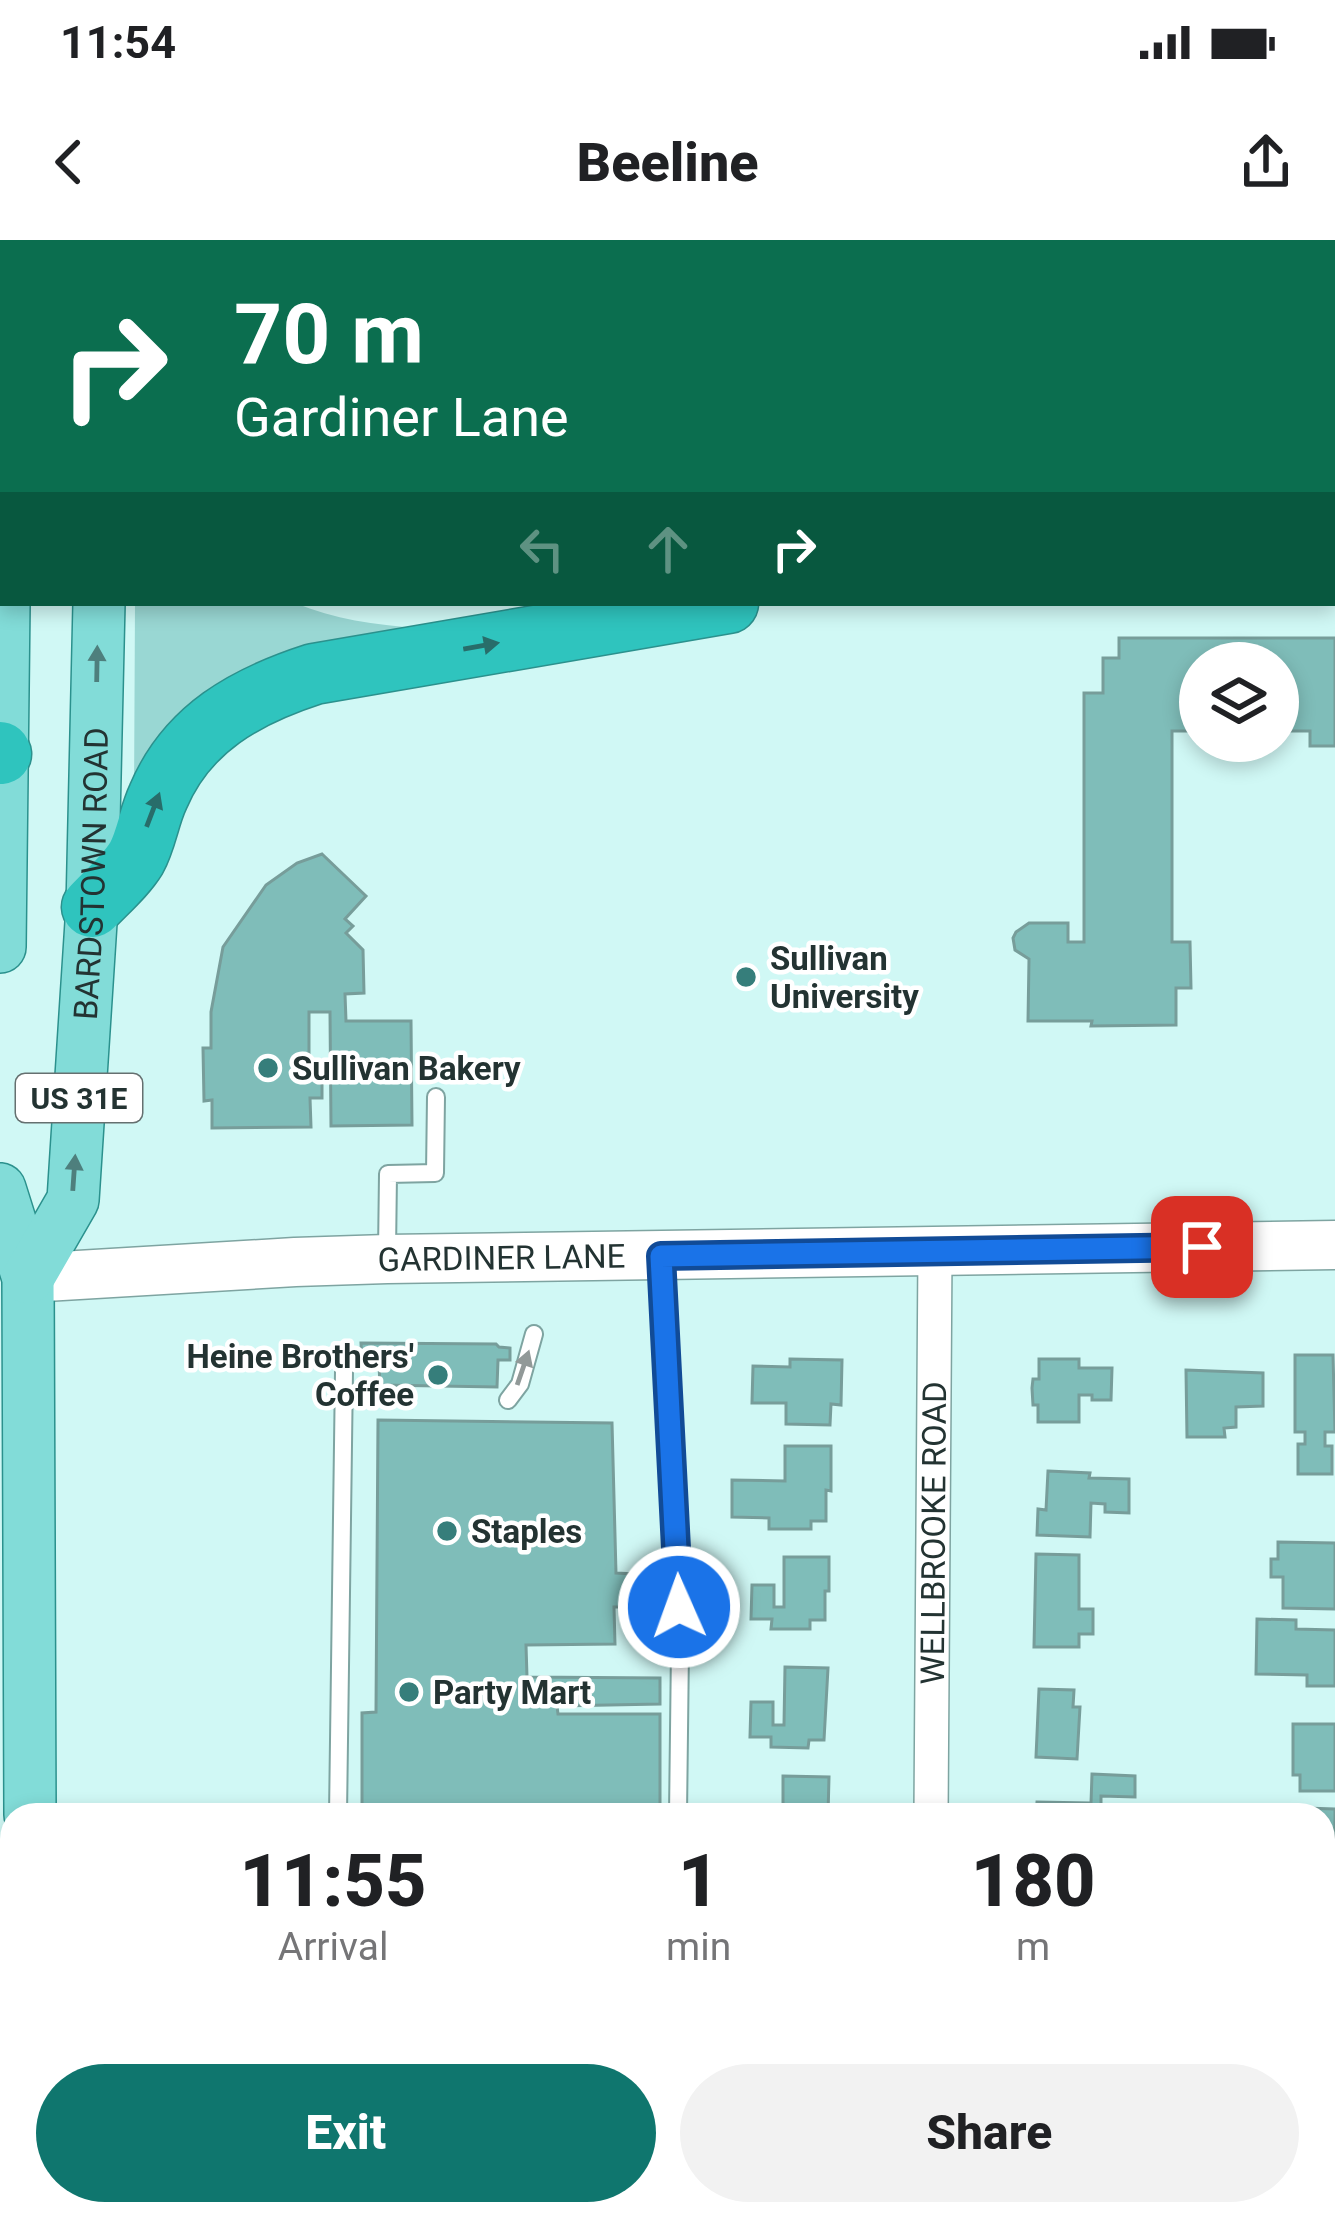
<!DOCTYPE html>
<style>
:root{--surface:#fff;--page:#f2f2f2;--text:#202124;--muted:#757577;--accent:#0f766e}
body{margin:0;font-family:Roboto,sans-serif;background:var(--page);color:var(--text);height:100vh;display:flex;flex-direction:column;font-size:45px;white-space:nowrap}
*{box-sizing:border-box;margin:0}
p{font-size:39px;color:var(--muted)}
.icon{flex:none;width:66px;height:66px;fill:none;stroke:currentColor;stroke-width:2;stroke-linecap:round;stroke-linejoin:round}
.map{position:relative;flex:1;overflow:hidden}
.side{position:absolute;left:0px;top:1563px;width:1335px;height:423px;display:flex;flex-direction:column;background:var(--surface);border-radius:36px 36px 0 0;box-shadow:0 6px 18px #0003}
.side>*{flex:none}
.top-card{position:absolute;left:0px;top:0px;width:1335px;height:366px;box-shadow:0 6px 18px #0003;background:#0b6e4f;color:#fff;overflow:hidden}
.buttons{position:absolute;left:1179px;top:402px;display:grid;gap:24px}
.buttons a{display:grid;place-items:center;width:120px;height:120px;border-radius:50%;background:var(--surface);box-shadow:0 6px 18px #0003;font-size:60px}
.pin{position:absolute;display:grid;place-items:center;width:102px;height:102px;color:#fff;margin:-51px;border-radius:24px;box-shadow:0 6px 18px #0006}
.me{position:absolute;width:132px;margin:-66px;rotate:358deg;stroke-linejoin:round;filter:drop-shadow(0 0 9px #0008)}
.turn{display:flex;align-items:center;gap:42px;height:252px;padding:0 36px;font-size:54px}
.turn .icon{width:156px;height:156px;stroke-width:2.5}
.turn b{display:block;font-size:84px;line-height:102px}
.lanes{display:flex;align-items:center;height:114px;padding:0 36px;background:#0003;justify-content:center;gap:60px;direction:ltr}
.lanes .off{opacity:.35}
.eta{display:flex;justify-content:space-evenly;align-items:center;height:204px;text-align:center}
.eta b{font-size:72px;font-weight:800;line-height:84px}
.cta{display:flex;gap:24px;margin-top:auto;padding:24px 36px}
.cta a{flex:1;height:138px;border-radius:72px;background:var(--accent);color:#fff;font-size:48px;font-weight:800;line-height:138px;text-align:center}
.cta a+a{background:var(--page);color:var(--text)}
.status{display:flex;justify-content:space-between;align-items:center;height:84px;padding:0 60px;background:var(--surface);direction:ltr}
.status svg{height:33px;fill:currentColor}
header{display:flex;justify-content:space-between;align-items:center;height:156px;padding:0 36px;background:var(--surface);font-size:54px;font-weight:800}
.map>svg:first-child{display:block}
</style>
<div class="status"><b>11:54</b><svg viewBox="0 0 49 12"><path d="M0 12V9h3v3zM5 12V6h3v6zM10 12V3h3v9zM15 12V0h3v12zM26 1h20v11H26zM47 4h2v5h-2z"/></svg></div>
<header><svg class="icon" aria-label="back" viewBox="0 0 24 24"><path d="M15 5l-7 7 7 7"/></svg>Beeline<svg class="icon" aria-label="share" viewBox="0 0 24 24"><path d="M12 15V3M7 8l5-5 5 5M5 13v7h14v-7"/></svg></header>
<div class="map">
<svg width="1335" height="1985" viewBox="0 0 1335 1985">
<rect width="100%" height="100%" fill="#d0f8f5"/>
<path fill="#99d7d3" d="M135,363H295C334,379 375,385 418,388L304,422L134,559Z"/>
<g fill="#7fbdb9" stroke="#779d9a" stroke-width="3">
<polygon points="1119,398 1335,398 1335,506 1310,506 1310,491 1278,491 1278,423 1200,423 1200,491 1172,491 1172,702 1190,702 1191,748 1176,748 1176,785 1091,786 1092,781 1028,781 1029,719 1015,710 1013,698 1016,692 1029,683 1068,683 1068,702 1084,702 1084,453 1103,453 1103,418 1119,418"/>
<polygon points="322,614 366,656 345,679 353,686 346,693 363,710 364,753 345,754 346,781 411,781 412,885 331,886 330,772 309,772 309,827 322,827 322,858 310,858 311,887 212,888 212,860 204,861 203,808 211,808 211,772 223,707 266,645 297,623"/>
<polygon points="361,1103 496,1104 499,1107 510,1108 510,1120 498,1120 497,1147 380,1145 379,1125 362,1125"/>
<polygon points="1295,1115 1333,1115 1335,1192 1325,1192 1325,1206 1332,1206 1332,1234 1298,1234 1298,1204 1305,1204 1305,1192 1295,1192"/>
<polygon points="790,1119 842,1120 841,1165 831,1164 830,1185 786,1184 786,1163 752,1163 753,1126 790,1127"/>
<polygon points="1039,1119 1079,1119 1079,1128 1112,1128 1111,1160 1092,1160 1092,1155 1079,1155 1079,1182 1038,1182 1038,1165 1033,1165 1032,1148 1033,1139 1039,1139"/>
<polygon points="1186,1130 1263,1133 1263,1166 1236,1167 1236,1187 1224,1188 1225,1197 1187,1197"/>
<polygon points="378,1180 612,1183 616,1333 635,1334 636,1367 614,1367 615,1404 526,1405 527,1437 660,1438 660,1464 557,1466 558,1474 660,1474 660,1575 362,1575 362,1473 376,1472"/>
<polygon points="785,1206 831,1206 831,1251 826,1250 826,1281 811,1281 811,1289 769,1289 769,1278 732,1277 732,1240 785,1241"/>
<polygon points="1048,1231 1090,1233 1089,1238 1129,1239 1129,1273 1105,1272 1105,1264 1091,1263 1090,1297 1037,1295 1038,1269 1046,1270"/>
<polygon points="1278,1302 1335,1303 1335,1369 1283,1368 1283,1337 1271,1337 1271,1319 1278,1319"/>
<polygon points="1036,1314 1079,1315 1079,1369 1093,1369 1093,1394 1079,1394 1079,1407 1034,1407"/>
<polygon points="784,1317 829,1317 829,1351 825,1351 825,1380 810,1380 810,1389 771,1389 772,1379 751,1379 752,1345 774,1345 774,1367 784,1367"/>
<polygon points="1257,1379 1296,1380 1296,1389 1335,1390 1335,1446 1307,1446 1307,1435 1256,1434"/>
<polygon points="785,1427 828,1428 824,1500 809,1500 808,1508 771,1507 771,1497 750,1497 751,1462 773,1462 773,1485 784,1485"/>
<polygon points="1039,1449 1074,1450 1073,1467 1080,1467 1077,1519 1036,1517"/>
<polygon points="1293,1484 1335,1484 1335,1551 1300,1551 1300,1535 1293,1535"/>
<polygon points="1092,1534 1135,1536 1135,1557 1101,1556 1101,1569 1135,1569 1135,1575 1036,1575 1037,1562 1091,1563"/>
<polygon points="783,1536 829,1537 828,1575 783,1575"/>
<polygon points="1304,1568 1335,1569 1335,1626 1323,1625 1323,1575 1303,1575"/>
<rect x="1323" y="1663" width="12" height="65"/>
<polygon points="1323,1747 1335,1748 1335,1804 1323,1803"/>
<polygon points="1323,1835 1335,1835 1335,1902 1323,1901"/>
<polygon points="1323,1926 1335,1926 1334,1985 1279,1985 1279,1974 1323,1974"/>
<rect x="361" y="1974" width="176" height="11"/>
</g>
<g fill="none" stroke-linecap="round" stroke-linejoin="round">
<defs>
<g id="lane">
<polyline points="387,1012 388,934 435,933 436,857"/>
<polyline points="661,1017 680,1408 678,1575"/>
<polyline points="508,1160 520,1144 534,1094"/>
<polyline points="338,1575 344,1131"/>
</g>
<g id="street">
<path id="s1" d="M931,1575L935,1011"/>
<polyline points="928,1985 928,1974"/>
</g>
<g id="secondary">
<path id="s2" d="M28,1038L295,1022L387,1019L1335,1005"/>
</g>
<g id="primary">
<polyline points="104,3 104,0"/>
<polyline points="0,707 4,363"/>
<polyline points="0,949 28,1038 30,1575"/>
<path id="s3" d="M28,1038L73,960L92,667L99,363"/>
<polyline points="19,1974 19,1985"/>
</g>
<g id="highway">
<polyline points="26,0 27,3"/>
<polyline points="72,3 74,0"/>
<polyline points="235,3 241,0"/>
<polyline points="1332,24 1335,24"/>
<polyline points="0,87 3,90"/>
<polyline points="1332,137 1335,137"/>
<polyline points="0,170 3,169"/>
<polyline points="1332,242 1335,241"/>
<polyline points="0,512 1,514"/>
<path d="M92,667C106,652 125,636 136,618C146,600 149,576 158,557C187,488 246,456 314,434L728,363"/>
</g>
</defs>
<use href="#lane" stroke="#7ea4a1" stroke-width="20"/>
<use href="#street" stroke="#7ea4a1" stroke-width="36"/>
<use href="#secondary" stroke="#7ea4a1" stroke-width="51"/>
<use href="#primary" stroke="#2b918d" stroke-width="54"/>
<use href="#highway" stroke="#2b918d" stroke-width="63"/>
<use href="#lane" stroke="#fff" stroke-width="16"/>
<use href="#street" stroke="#fff" stroke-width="33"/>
<use href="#secondary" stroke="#fff" stroke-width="48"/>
<use href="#primary" stroke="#82dcd8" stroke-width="51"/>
<use href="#highway" stroke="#2fc4be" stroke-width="60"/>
</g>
<defs><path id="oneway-solid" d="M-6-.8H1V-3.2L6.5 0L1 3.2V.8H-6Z" transform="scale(3)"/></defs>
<g fill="#286d6a">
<use href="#oneway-solid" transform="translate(481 406) rotate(-10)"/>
<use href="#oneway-solid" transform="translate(153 570) rotate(-69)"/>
</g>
<g fill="#4e7f7d">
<use href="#oneway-solid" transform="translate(97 424) rotate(-89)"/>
<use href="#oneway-solid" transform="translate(74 933) rotate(-86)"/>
</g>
<use fill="#919998" href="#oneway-solid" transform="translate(523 1128) rotate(-71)"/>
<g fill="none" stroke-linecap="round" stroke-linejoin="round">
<defs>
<polyline id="route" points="679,1367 661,1016 1202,1007"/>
</defs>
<use href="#route" stroke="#114b97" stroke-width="30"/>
<use href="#route" stroke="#1a73e8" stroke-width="21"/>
</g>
<g fill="#367e7b" stroke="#fff" stroke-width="4.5">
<circle cx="746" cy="737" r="12"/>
<circle cx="268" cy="828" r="12"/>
<circle cx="438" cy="1135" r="12"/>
<circle cx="447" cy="1291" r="12"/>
<circle cx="409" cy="1452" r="12"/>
</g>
<g text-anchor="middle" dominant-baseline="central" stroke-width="9" stroke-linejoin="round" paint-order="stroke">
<rect fill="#fff" stroke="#657070" stroke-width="3" x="16" y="834" width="126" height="48" rx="9"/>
<g font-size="30" font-weight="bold" fill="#233332">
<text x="79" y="858">US 31E</text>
</g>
<g font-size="33" fill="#233332" stroke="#fff">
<text stroke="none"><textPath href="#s3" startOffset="417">BARDSTOWN ROAD</textPath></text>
<text stroke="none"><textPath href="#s2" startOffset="474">GARDINER LANE</textPath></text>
<text stroke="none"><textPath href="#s1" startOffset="282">WELLBROOKE ROAD</textPath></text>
</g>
<g font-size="33" font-weight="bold" fill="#233332" stroke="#fff" text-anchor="start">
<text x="770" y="718">Sullivan<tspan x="770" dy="38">University</tspan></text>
<text x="292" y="828">Sullivan Bakery</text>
<text x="414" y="1116" text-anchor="end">Heine Brothers'<tspan x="414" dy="38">Coffee</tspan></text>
<text x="471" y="1291">Staples</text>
<text x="433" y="1452">Party Mart</text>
</g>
</g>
</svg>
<div class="buttons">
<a><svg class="icon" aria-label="layers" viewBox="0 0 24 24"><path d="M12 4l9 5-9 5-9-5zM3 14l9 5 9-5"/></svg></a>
</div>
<div class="pin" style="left:1202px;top:1007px;background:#d93025"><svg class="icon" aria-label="arrive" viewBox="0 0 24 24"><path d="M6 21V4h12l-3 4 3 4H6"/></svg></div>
<svg class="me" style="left:679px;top:1367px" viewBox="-20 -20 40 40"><circle r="17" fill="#1a73e8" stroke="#fff" stroke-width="3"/><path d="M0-11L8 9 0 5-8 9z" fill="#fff"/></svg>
<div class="top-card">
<div class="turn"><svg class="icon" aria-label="right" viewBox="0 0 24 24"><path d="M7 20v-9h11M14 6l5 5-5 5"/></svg><div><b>70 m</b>Gardiner Lane</div></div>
<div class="lanes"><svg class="icon off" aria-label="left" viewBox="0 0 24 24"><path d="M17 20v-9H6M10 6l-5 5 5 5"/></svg><svg class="icon off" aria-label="ahead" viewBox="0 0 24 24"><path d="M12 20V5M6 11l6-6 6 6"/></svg><svg class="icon" aria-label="right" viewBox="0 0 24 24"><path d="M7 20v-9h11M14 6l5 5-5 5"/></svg></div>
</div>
<section class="side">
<div class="eta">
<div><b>11:55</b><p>Arrival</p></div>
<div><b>1</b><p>min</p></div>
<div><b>180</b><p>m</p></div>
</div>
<div class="cta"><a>Exit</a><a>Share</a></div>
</section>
</div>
